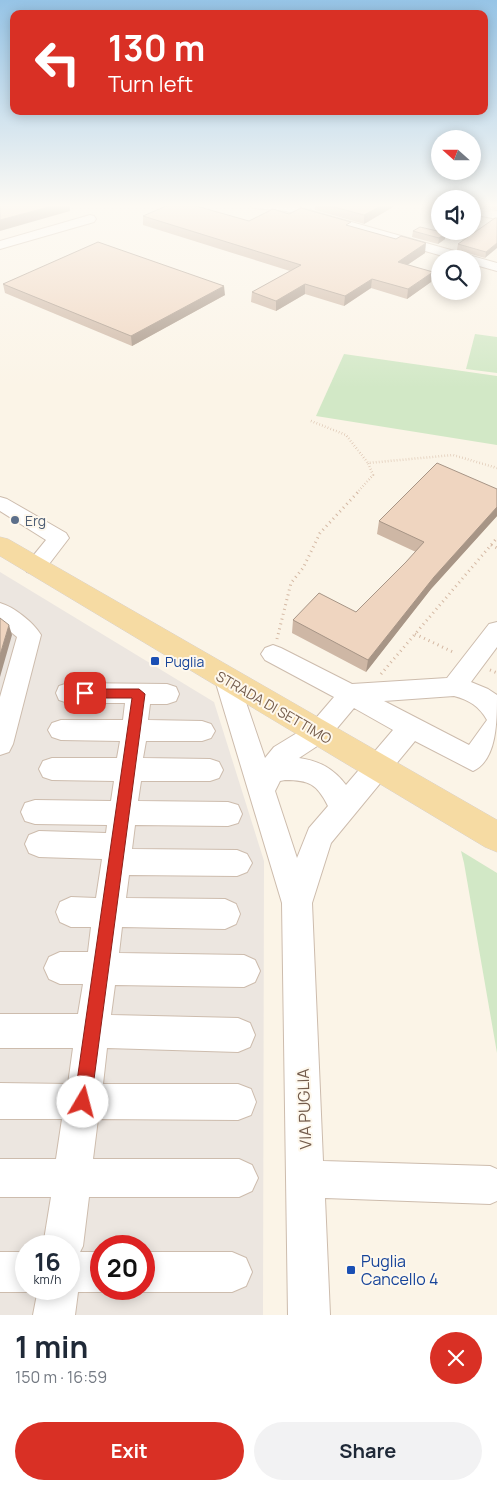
<!DOCTYPE html>
<meta charset="utf-8">
<style>
:root{--surface:#fff;--page:#f2f2f3;--text:#1f2937;--muted:#747a83;--accent:#d93025}
body{margin:0;font-family:Manrope,sans-serif;background:var(--page);color:var(--text);height:100vh;display:flex;flex-direction:column;font-size:19px;white-space:nowrap}
*{box-sizing:border-box;margin:0}
p{font-size:16px;color:var(--muted)}
.icon{flex:none;width:28px;height:28px;fill:none;stroke:currentColor;stroke-width:2;stroke-linecap:round;stroke-linejoin:round}
.map{position:relative;height:1315px;overflow:hidden}
.panel{display:flex;flex-direction:column;background:var(--surface);flex:1}
.panel>*{flex:none}
.hud{position:absolute;left:10px;top:10px;width:478px;height:105px;border-radius:10px;box-shadow:0 2px 12px #0003;background:#d93025;color:#fff;overflow:hidden}
.needle{width:32px;rotate:291deg}
.fabs{position:absolute;left:431px;top:130px;display:grid;gap:10px}
.fabs a{display:grid;place-items:center;width:50px;height:50px;border-radius:50%;background:var(--surface);box-shadow:0 2px 12px #0003;font-size:25px}
.speed{position:absolute;left:15px;top:1235px;display:flex;gap:10px;font-size:25px;font-weight:700;text-align:center}
.speed>*{display:grid;place-content:center;width:65px;height:65px;border-radius:50%;background:var(--surface);box-shadow:0 2px 12px #0003;line-height:1}
.speed small{font-size:12px;font-weight:400}
.speed .limit{border:8px solid #d22;background:#fff;color:#111}
.pin{position:absolute;display:grid;place-items:center;width:42px;height:42px;color:#fff;margin:-21px;border-radius:10px;box-shadow:0 2px 8px #0006}
.me{position:absolute;width:55px;margin:-28px;rotate:8deg;stroke-linejoin:round;filter:drop-shadow(0 0 4px #0008)}
.turn{display:flex;align-items:center;gap:18px;height:105px;padding:0 15px;font-size:22px}
.turn .icon{width:65px;height:65px;stroke-width:2.5}
.turn b{display:block;font-size:35px;line-height:42px}
.round{display:grid;place-items:center;flex:none;width:52px;height:52px;border-radius:26px;background:var(--page)}
.headline{display:flex;align-items:center;justify-content:space-between;height:85px;padding:0 15px}
h1{font-size:30px;font-weight:700;line-height:38px}
.primary-button{display:flex;gap:10px;margin-top:auto;padding:10px 15px}
.primary-button a{flex:1;height:58px;border-radius:30px;background:var(--accent);color:#fff;font-size:20px;font-weight:700;line-height:58px;text-align:center}
.primary-button a+a{background:var(--page);color:var(--text)}
.map>svg:first-child{display:block}
</style>
<div class="map">
<svg width="497" height="1315" viewBox="0 0 497 1315">
<rect width="100%" height="100%" fill="#fbf4e7"/>
<path fill="#ece6e0" fill-rule="evenodd" d="M0,572L214,702L264,861L263,1315H0ZM26,1246H69V1289H26ZM101,1246H144V1289H101Z"/>
<g fill="#d2e8c6">
<polygon points="475,334 497,337 497,373 466,369"/>
<polygon points="344,354 497,376 497,445 316,416"/>
<polygon points="461,851 497,873 497,1053 464,863"/>
</g>
<g fill="none" stroke-linecap="round" stroke-linejoin="round">
<defs>
<g id="minor">
<polygon points="248,204 301,204 298,207 497,263 497,271 472,264 472,259 453,259 286,211 254,208"/>
<polygon points="472,207 497,211 497,219 472,214"/>
<polygon points="90,215 94,216 96,219 94,222 0,249 0,241"/>
<polygon points="0,497 7,499 66,533 69,538 43,572 35,574 27,572 24,567 46,540 0,511"/>
<path d="M0,603C14,607 33,622 41,635L13,744L9,752L0,755V697L17,637L0,623Z"/>
<path d="M497,622V647L471,682L488,689L497,695C497,722 497,760 473,771L415,741L331,843L312,903L323,1161L490,1166L497,1169V1201L490,1204L325,1198L330,1315H288L282,903L215,680L218,673L227,671L236,673L265,758L274,747L310,725L334,697L265,660L261,654L265,648L273,645L281,648L352,684L447,678L489,624ZM454,696C469,700 479,706 487,720L469,745L384,701ZM354,708L393,730L346,785C334,769 320,761 299,758L328,739ZM285,780C309,780 317,784 328,806L309,828L297,858L275,791L280,781Z"/>
<polygon points="68,683 167,684 176,687 179,694 176,701 167,704 150,704 148,720 202,721 211,724 215,731 211,738 202,741 146,741 143,758 210,759 219,762 223,770 219,778 210,781 141,781 138,801 228,802 238,805 242,814 238,823 228,826 135,825 132,849 237,850 247,854 252,863 247,872 237,876 129,875 126,898 225,899 236,904 240,914 236,924 225,929 122,927 119,953 244,955 255,960 260,971 255,982 244,987 115,985 111,1015 238,1018 250,1023 255,1035 250,1047 238,1052 107,1048 103,1084 238,1084 251,1089 256,1102 251,1115 238,1120 98,1119 93,1159 239,1159 252,1165 258,1178 252,1191 239,1197 89,1197 83,1246 80,1252 101,1252 101,1289 109,1289 101,1292 78,1292 75,1315 33,1315 38,1289 69,1289 69,1246 43,1246 51,1197 0,1197 0,1159 56,1159 62,1119 0,1119 0,1083 68,1084 73,1048 0,1048 0,1014 78,1014 83,984 60,984 49,979 44,968 49,957 60,952 88,952 91,927 71,927 60,922 56,912 60,902 71,897 96,898 102,859 39,857 29,853 25,844 29,835 39,831 106,833 107,825 35,824 25,821 21,812 25,803 35,800 111,801 114,781 52,780 43,777 39,769 43,761 52,758 117,758 120,741 61,740 52,737 48,730 52,723 61,720 123,720 125,703 68,703 59,700 56,693 59,686"/>
<polygon points="0,1252 26,1252 26,1289 34,1289 26,1292 0,1292"/>
<polygon points="144,1252 232,1252 246,1258 252,1272 246,1286 232,1292 144,1292 136,1289 144,1289"/>
</g>
<polygon id="major" points="0,537 8,539 497,820 497,852 485,847 0,556"/>
</defs>
<use href="#minor" stroke="#cdbcad" stroke-width="2"/>
<use href="#major" stroke="#d8d1cd" stroke-width="1"/>
<g stroke="#d4b8a3" stroke-width="2.5" stroke-dasharray="0.5 2.5" stroke-linecap="butt">
<polyline points="311,421 346,435 368,463"/>
<polyline points="357,493 373,475 368,463 453,455 497,468"/>
</g>
<g stroke="#d4b8a3" stroke-width="3" stroke-dasharray="1 4" stroke-linecap="butt">
<polyline points="491,545 497,548"/>
<polyline points="415,634 455,653"/>
<polyline points="277,639 291,583 303,568 320,533 358,492"/>
<polyline points="490,670 497,673"/>
<polyline points="381,674 497,538"/>
</g>
<use href="#minor" fill="#fff" fill-rule="evenodd"/>
<use href="#major" fill="#f6dba3" fill-rule="evenodd"/>
</g>
<g fill="#ceb7a5">
<polygon points="315,204 393,204 393,207 364,224 315,210"/>
<polygon points="475,204 497,204 497,210"/>
<polygon points="289,214 350,226 425,253 407,265 433,272 431,282 407,299 371,288 344,306 305,294 276,311 251,302 252,292 290,271 143,225 143,216 249,221"/>
<polygon points="495,218 485,258 457,250 458,244"/>
<polygon points="413,231 445,239 438,244 412,237"/>
<polygon points="3,284 225,295 132,346 5,293"/>
<polygon points="497,489 497,516 431,589 366,672 292,633 293,620 356,612 416,552 377,534 379,521"/>
</g>
<g fill="#a79586">
<polygon points="60,204 69,204 70,211 0,231 0,220"/>
<polygon points="385,204 393,204 393,207 364,224 364,215"/>
<polygon points="446,233 445,239 438,244 439,238"/>
<polygon points="426,243 425,253 397,272 398,262"/>
<polygon points="497,243 497,248 485,258 486,252"/>
<polygon points="433,272 431,282 407,299 408,289"/>
<polygon points="372,279 371,288 344,306 345,296"/>
<polygon points="305,284 305,294 276,311 276,301"/>
<polygon points="224,286 225,295 132,346 131,336"/>
<polygon points="497,507 497,516 431,589 366,672 368,660 434,577"/>
<polygon points="9,625 12,635 0,677 0,655"/>
</g>
<g fill="#efd5c0" stroke="#a79586">
<polygon points="0,204 60,204 0,220"/>
<polygon points="171,204 189,204 249,221 273,209 289,214 301,208 351,222 346,225 396,239 401,236 426,243 398,262 433,272 408,289 372,279 345,296 305,284 276,301 252,292 301,265 143,216"/>
<polygon points="323,204 385,204 364,215"/>
<polygon points="495,218 497,218 497,243 486,252 458,244"/>
<polygon points="420,227 446,233 439,238 413,231"/>
<polygon points="98,242 224,286 131,336 3,284"/>
<polygon points="437,463 497,489 497,507 434,577 368,660 293,620 319,593 356,612 406,562 424,542 379,521"/>
<polygon points="0,618 9,625 0,655"/>
</g>
<linearGradient id="sky" x2="0" y2="1"><stop stop-color="#96c4e6"/><stop offset="0.53" stop-color="#fdfaf4"/><stop offset="1" stop-color="#fdfaf4" stop-opacity="0"/></linearGradient>
<rect width="497" height="388" fill="url(#sky)"/>
<polygon fill="#d93025" stroke="#8d1f18" points="85,689 139,689 145,694 91,1102 89,1108 83,1111 77,1108 74,1102 132,698 85,698 79,693"/>
<circle fill="#5c6f8a" stroke="#fef8ed" stroke-width="2" cx="15" cy="520" r="5"/>
<g fill="#1a4fb4" stroke="#fef8ed" stroke-width="2">
<rect x="150" y="656" width="10" height="10" rx="2.5"/>
<rect x="346" y="1265" width="10" height="10" rx="2.5"/>
</g>
<g text-anchor="middle" dominant-baseline="central" stroke-width="4" stroke-linejoin="round" paint-order="stroke">
<g font-size="14" fill="#4e5e75" stroke="#fef8ed" text-anchor="start">
<text x="25" y="520">Erg</text>
</g>
<g font-size="14" fill="#164399" stroke="#fef8ed" text-anchor="start">
<text x="165" y="661">Puglia</text>
</g>
<g font-size="14" fill="#745c4c" stroke="#fef8ed">
<text transform="translate(274 707) rotate(30)">STRADA DI SETTIMO</text>
</g>
<g font-size="16" fill="#745c4c" stroke="#fef8ed">
<text transform="translate(304 1109) rotate(-92)">VIA PUGLIA</text>
</g>
<g font-size="16" fill="#164399" stroke="#fef8ed" text-anchor="start">
<text x="361" y="1261">Puglia<tspan x="361" dy="18">Cancello 4</tspan></text>
</g>
</g>
</svg>
<div class="fabs">
<a><svg class="needle" viewBox="-14 -14 28 28"><path d="M0-13l5 13h-10z" fill="#e53935"/><path d="M0 13l5-13h-10z" fill="#747a83"/></svg></a>
<a><svg class="icon" aria-label="sound" viewBox="0 0 24 24"><path d="M4 9h4l5-4v14l-5-4H4zM17 9q2 3 0 6"/></svg></a>
<a><svg class="icon" aria-label="search" viewBox="0 0 24 24"><circle cx="10" cy="10" r="6"/><path d="M15 15l6 6"/></svg></a>
</div>
<div class="speed"><div>16<small>km/h</small></div><div class="limit">20</div></div>
<div class="pin" style="left:85px;top:693px;background:#d93025"><svg class="icon" aria-label="arrive" viewBox="0 0 24 24"><path d="M6 21V4h12l-3 4 3 4H6"/></svg></div>
<svg class="me" style="left:83px;top:1102px" viewBox="-20 -20 40 40"><circle r="19" fill="#fff"/><path d="M0-13L10 11 0 6-10 11z" fill="#d93025"/></svg>
<div class="hud">
<div class="turn"><svg class="icon" aria-label="left" viewBox="0 0 24 24"><path d="M17 20v-9H6M10 6l-5 5 5 5"/></svg><div><b>130 m</b>Turn left</div></div>
</div>
</div>
<section class="panel">
<div class="headline"><div><h1>1 min</h1><p>150 m · 16:59</p></div><a class="round" style="background:#d93025;color:#fff"><svg class="icon" aria-label="close" viewBox="0 0 24 24"><path d="M6 6l12 12M18 6L6 18"/></svg></a></div>
<div class="primary-button"><a>Exit</a><a>Share</a></div>
</section>
